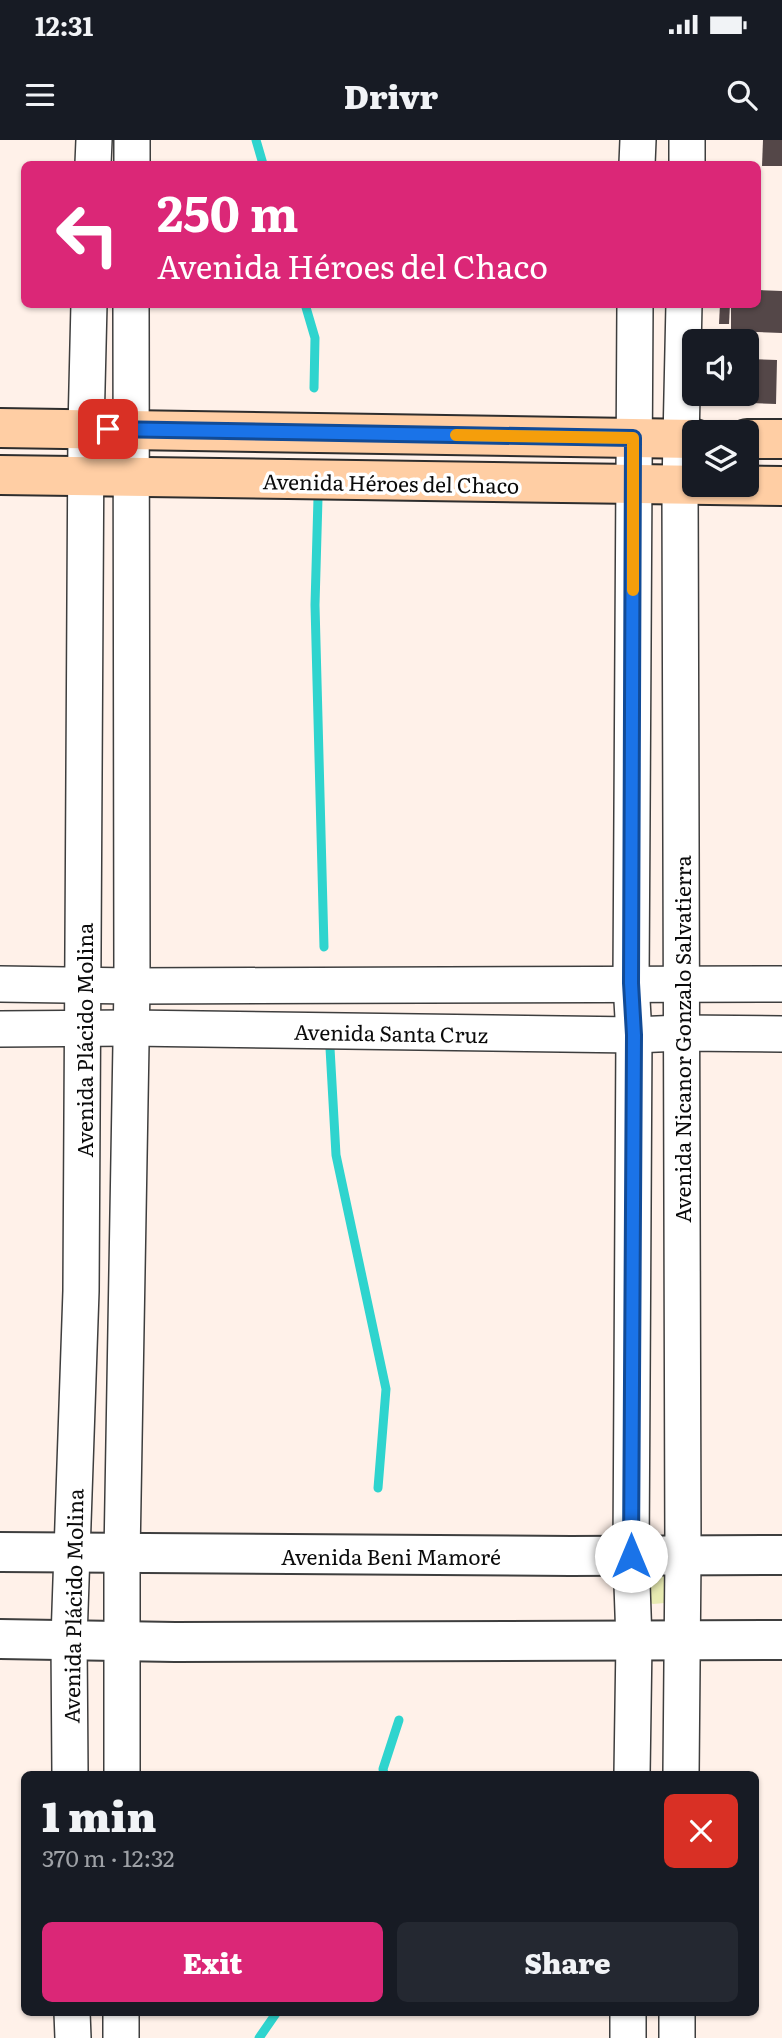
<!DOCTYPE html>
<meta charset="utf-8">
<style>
:root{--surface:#171b24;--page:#242831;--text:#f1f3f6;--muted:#9ea1a6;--accent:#db2777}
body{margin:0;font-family:Literata,serif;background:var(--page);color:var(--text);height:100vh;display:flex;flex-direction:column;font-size:26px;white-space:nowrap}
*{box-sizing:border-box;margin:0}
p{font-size:23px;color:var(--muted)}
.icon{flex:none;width:38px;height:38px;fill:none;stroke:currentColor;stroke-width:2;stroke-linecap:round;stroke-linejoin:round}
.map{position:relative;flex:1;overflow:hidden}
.details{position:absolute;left:21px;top:1631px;width:738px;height:245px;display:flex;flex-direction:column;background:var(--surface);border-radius:10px;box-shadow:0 2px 5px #0004}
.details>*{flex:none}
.top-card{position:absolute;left:21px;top:21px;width:740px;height:147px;border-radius:10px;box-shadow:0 2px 5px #0004;background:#db2777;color:#fff;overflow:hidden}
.buttons{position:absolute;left:682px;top:189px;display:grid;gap:14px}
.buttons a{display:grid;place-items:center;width:77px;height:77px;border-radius:10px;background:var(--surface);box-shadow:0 2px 5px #0004;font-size:35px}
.pin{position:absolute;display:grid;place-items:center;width:60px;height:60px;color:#fff;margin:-30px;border-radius:14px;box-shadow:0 4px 10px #0006}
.me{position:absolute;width:77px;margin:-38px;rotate:0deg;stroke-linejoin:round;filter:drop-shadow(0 0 5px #0008)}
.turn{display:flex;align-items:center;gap:24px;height:147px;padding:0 21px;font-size:32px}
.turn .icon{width:91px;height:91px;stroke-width:2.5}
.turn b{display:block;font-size:49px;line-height:60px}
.round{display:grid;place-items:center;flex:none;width:74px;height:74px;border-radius:10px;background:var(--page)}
.headline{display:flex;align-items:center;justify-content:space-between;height:119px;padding:0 21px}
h1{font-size:42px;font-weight:800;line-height:52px}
.cta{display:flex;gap:14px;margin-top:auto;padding:14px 21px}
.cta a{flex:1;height:80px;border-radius:10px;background:var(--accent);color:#fff;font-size:28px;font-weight:800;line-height:80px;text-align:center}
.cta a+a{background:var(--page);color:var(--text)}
.status{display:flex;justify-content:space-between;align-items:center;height:49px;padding:0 35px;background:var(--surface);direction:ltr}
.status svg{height:19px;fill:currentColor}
header{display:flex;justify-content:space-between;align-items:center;height:91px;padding:0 21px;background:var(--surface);font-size:32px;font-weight:800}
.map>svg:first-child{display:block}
</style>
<div class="status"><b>12:31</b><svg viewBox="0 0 49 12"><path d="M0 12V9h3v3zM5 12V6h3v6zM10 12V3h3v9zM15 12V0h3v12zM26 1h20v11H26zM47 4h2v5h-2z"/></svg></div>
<header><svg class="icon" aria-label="menu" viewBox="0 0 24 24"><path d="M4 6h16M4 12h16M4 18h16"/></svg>Drivr<svg class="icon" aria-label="search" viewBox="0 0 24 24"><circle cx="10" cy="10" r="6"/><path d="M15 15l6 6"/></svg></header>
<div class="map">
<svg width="782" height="1898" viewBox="0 0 782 1898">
<rect width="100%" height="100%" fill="#fff1e9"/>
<polygon fill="#e8ebb2" points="670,1431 665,1463 653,1464 647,1461 642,1434"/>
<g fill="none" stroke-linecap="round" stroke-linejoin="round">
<g stroke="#2fd4ce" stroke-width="9">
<polyline points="256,0 263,24"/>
<polyline points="305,164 315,198 314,248"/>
<polyline points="318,358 315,465 324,807"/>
<polyline points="330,908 336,1015 386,1249 378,1348"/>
<polyline points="384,1634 383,1629 399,1580"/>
<polyline points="259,1898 277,1872"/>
</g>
</g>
<g fill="#544748">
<polygon points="763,0 782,0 782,26 762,26"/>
<polygon points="758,150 782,151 782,193 731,191 731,164 758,164"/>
<polygon points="720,164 730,164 729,184 719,184"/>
<polygon points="747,219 777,220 776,264 724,262 724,254 747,254"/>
</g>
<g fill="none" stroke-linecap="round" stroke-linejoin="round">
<defs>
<g id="minor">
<polyline points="93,24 94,0"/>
<polyline points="132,24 132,0"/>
<polyline points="637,24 638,0"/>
<polyline points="687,24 687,0"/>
<polyline points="0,844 132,846 782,844"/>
<polyline points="0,889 130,888 634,895 681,893 782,894"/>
<polyline points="70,1634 69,1499 81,1151 86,289 89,164"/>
<polyline points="122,1634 122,1415 132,846 131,164"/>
<polyline points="632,1634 634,1501 631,1416 634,895 631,843 635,164"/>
<polyline points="681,1634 683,1416 680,346 684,164"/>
<polyline points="72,1872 73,1898"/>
<polyline points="121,1898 121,1872"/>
<polyline points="628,1898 628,1872"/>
<polyline points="677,1898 677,1872"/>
</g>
<g id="tertiary">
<polyline points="0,1412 571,1416 782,1415"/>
<polyline points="0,1499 175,1502 782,1500"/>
</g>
<g id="secondary">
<polyline points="0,288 695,299"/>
<polyline points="747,299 782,299"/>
<polyline points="0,335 782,346"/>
</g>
</defs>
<use href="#minor" stroke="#3e3e3e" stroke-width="38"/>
<use href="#tertiary" stroke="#3e3e3e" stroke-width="42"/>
<use href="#secondary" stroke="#2d2d2d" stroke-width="42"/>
<use href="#minor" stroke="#fff" stroke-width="35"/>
<use href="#tertiary" stroke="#fff" stroke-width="38"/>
<use href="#secondary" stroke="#ffcea4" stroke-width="38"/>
</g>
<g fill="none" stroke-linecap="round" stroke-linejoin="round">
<defs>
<polyline id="route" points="108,289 633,298 631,843 634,895 631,1416"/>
</defs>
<use href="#route" stroke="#114b97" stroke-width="18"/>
<use href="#route" stroke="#1a73e8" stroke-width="12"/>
<polyline stroke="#f59e0b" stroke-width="12" points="456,295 633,298 633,450"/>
</g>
<g text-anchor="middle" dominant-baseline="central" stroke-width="7" stroke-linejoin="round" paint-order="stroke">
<g font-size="21" fill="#0b0b0b" stroke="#fff">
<text transform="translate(391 342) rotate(1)">Avenida Héroes del Chaco</text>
<text transform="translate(391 892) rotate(1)">Avenida Santa Cruz</text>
<text transform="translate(681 899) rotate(-90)">Avenida Nicanor Gonzalo Salvatierra</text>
<text transform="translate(83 900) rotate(-90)">Avenida Plácido Molina</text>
<text x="391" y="1415">Avenida Beni Mamoré</text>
<text transform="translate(72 1466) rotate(-89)">Avenida Plácido Molina</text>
</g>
</g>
</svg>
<div class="buttons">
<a><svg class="icon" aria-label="sound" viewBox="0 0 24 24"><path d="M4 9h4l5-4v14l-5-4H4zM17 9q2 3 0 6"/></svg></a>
<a><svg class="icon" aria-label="layers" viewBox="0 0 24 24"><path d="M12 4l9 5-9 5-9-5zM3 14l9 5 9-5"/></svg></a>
</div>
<div class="pin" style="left:108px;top:289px;background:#d93025"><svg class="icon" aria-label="arrive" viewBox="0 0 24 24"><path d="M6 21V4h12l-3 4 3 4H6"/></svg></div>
<svg class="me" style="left:631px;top:1416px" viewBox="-20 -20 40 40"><circle r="19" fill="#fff"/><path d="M0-13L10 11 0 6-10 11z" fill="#1a73e8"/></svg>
<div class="top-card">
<div class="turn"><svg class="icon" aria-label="left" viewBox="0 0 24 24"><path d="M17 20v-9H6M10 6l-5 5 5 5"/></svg><div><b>250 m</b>Avenida Héroes del Chaco</div></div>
</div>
<section class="details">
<div class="headline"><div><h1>1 min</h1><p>370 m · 12:32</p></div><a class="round" style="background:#d93025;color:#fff"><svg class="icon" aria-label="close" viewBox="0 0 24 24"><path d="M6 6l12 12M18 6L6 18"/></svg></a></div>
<div class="cta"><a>Exit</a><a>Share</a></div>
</section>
</div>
